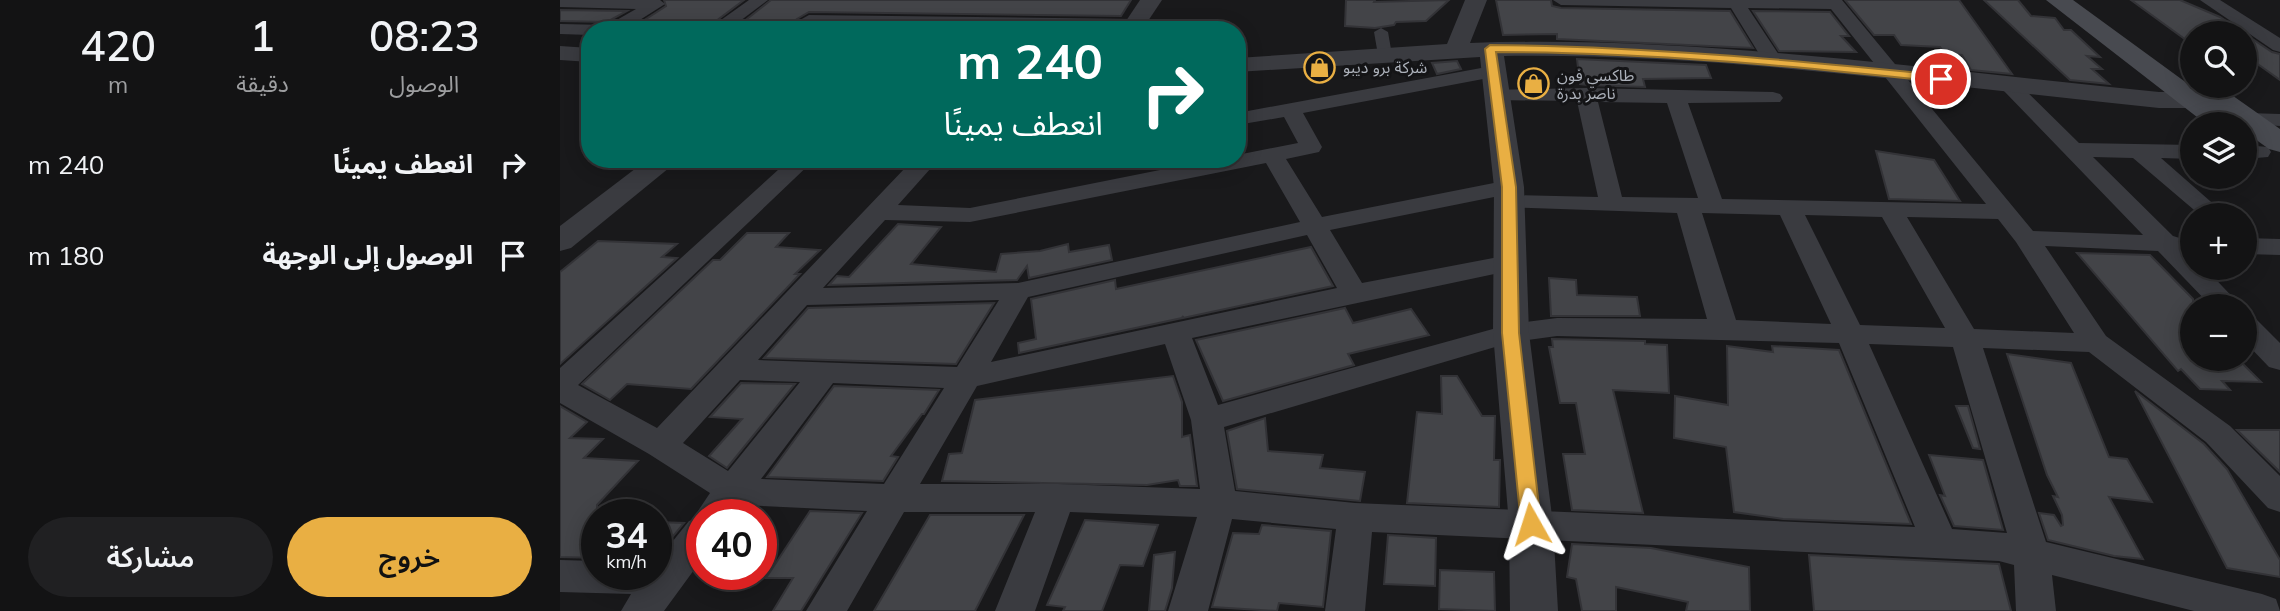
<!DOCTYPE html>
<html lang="ar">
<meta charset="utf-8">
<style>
:root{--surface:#131314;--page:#202022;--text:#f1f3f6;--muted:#9d9ea0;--line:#323234;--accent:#e9af43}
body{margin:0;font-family:Mulish,"Noto Sans Arabic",sans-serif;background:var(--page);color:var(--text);direction:rtl;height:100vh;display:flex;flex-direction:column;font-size:26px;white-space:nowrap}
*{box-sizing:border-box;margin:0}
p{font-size:23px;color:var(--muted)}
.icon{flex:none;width:38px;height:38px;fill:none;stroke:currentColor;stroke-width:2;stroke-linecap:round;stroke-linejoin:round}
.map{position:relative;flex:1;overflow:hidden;direction:ltr}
.drawer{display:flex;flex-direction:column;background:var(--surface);width:560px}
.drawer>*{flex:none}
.top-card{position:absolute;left:21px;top:21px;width:665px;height:147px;border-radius:28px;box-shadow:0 4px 18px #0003,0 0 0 2px var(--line);direction:rtl;background:#00695c;color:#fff;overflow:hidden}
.buttons{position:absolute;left:1620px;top:21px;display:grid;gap:14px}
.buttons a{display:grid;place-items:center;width:77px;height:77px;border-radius:50%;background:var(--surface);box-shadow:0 4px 18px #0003,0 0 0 2px var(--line);font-size:35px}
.speed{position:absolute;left:21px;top:499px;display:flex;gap:14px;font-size:35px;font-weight:700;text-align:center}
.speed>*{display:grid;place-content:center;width:91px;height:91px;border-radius:50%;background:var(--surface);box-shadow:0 4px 18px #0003,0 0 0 2px var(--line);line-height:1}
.speed small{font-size:18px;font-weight:400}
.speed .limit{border:10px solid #d22;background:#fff;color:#111}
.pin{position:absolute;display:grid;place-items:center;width:60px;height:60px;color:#fff;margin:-30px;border:4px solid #fff;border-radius:50%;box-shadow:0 2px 7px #0007}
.me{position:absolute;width:77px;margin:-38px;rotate:354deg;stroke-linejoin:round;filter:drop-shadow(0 0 5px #0008)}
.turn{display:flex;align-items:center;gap:24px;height:147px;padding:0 28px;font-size:32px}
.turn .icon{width:91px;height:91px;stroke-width:2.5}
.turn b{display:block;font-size:49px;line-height:60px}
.eta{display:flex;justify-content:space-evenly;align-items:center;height:119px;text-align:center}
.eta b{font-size:42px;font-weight:600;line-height:49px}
.cta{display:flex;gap:14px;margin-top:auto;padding:14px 28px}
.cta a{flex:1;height:80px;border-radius:42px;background:var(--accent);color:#111;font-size:28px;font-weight:600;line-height:80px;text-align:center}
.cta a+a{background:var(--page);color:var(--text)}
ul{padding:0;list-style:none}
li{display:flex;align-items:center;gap:21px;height:91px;padding:0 28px}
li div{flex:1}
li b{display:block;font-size:26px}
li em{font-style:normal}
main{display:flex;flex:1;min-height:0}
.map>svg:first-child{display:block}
</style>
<main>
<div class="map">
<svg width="1720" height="611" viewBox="0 0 1720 611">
<rect width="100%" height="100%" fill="#19191b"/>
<g fill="#434448" stroke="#333337" stroke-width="2">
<polygon points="104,0 184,0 144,30 69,30 106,6"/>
<polygon points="211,0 571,0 561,16 249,12 237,19 243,27 450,30 173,30"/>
<polygon points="786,0 815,0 814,2 889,0 866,21 836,22 834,25 815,28 785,26"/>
<polygon points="936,0 991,0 992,6 1001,8 1170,11 1193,48 997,39 997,34 943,35"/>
<polygon points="1285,0 1399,0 1452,74 1411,70 1402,55 1385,54 1380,47 1341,45 1334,35 1314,35"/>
<polygon points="1424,0 1458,0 1471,16 1495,18 1504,30 1511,30 1540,57 1527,56 1542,69 1532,69 1549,84 1510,80"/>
<polygon points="1571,0 1620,0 1660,17 1684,33 1633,33 1633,45"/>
<polygon points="0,10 67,11 47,22 0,21"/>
<polygon points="1193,11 1270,12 1289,36 1281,36 1296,52 1219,51"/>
<polygon points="1685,34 1712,52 1720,54 1720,80 1685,55"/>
<polygon points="1017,59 1146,65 1151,78 1083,79 1085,87 1028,85 1020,84"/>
<polygon points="897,61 901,69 877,74 872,63"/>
<polygon points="1316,151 1374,160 1400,201 1329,199"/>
<polygon points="338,224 381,227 351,264 436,272 441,254 480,251 508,244 509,252 549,245 552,260 469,278 467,266 457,280 269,285 277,276 289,277"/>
<polygon points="187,233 229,233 216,247 260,250 235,274 240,274 131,389 67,384 50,400 22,384 153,260 160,260"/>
<polygon points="38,241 117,244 102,257 117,258 0,364 0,272"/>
<polygon points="751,247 773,286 623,318 623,316 622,318 459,353 458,343 476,339 471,299 555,280 556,289"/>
<polygon points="1517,253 1590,255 1633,299 1633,359 1678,359 1701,382 1662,381 1670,390 1640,389 1621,369 1618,371"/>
<polygon points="989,278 1016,280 1017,295 1077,297 1080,316 991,316"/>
<polygon points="434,303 396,364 204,358 248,308"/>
<polygon points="785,308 793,323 851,309 869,335 788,354 794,365 663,401 636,340"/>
<polygon points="992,339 1085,341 1085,344 1107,345 1109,393 1053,390 1083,513 1012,510 1003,454 1025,454 1016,403 1000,403 989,347 993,347"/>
<polygon points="1167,346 1213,352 1212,346 1279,350 1351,524 1223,519 1174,512 1166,447 1114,438 1115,396 1168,405"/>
<polygon points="1447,354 1511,363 1549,457 1567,459 1592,502 1549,497 1583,559 1554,556 1488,540 1479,513 1494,515 1501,526 1503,525 1502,515 1493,496 1498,497 1487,475"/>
<polygon points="613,376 622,402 622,437 630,435 637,486 620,486 618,480 587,485 382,481 389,454 402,453 415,400"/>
<polygon points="881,376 897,376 922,416 935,416 934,460 940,460 939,507 847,503 857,412 882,414"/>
<polygon points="181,383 235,384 167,468 149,456 182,419 150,417"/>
<polygon points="274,386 379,390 364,414 362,414 331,456 338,457 323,481 207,477"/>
<polygon points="1575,391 1644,444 1667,469 1720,560 1720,577 1667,568"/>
<polygon points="0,406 27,422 10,438 43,439 24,458 78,461 37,505 37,558 0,557"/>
<polygon points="1396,406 1408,406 1420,449 1413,448"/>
<polygon points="705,418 708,451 763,455 760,468 805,472 800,501 677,489 667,431"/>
<polygon points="1677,430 1720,430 1720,472"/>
<polygon points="1369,455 1423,460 1443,530 1394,526 1380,495 1385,496"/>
<polygon points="250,511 302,513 241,611 213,611 233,578 206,578"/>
<polygon points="370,515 464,515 415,611 314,611"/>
<polygon points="525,520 598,525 583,566 560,565 542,611 503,611 505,607 487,605"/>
<polygon points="96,522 124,523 96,557"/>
<polygon points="702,525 771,531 763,607 719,603 717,611 652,607 673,533 699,534"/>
<polygon points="828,535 876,538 875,586 824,584"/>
<polygon points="1012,544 1091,548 1189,567 1190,611 1126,611 1128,602 1056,587 1056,611 1022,611 1016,579 1007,577"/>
<polygon points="615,552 612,588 605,611 589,611 594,555"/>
<polygon points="1249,555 1439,564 1451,611 1254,611"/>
<polygon points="880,570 934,572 935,611 879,609"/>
</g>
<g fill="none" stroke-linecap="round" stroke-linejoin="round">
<polygon fill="#3a3b40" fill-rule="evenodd" points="821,28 828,32 832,55 825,59 818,55 814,32"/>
<g fill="#3a3b40" fill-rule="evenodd">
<polygon points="0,0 100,0 105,4 64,30 30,30 30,35 0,34 0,24 48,25 76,9 0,7"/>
<polygon points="189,0 208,0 168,30 147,30"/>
<path d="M993,0H1282L1473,231L1583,235L1443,90L1440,86L1443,82H1457L1519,143L1633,145V159L1601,158L1666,215H1640L1573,158L1533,157L1613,236L1623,239L1627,244L1624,248L1633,256V268H1645L1681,306H1651L1598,251L1485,246L1546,336L1670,426L1720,476V512L1708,508L1646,442L1529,352L1423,348L1486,542L1702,594L1716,599L1720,611H1634L1492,575L1496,611H1456L1454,565L1439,561L812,532L805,611H765L776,529L672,519L648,611H608L637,517L510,512L475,611H435L475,512H344L287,611H246L307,511L181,505L174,514H142V559L104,611H61L71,594L0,592V560L37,561V574H96V562L129,521L138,518L136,514L150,493L89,454L0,403V368L230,159H255L18,385L97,428L346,167L290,166L282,164L279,159H468L465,164L436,170L371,168L338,205L410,208L655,159H677V155L738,143L724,117L677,125V113L932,66L939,68L942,72L939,76L743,113L762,147L759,152L726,159L762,217L949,180L957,182L961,187L957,192L949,194L770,230L802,283L949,255L958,257L962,263L958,269L632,338L658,405L951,324L997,318L1147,319L1117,213L940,207L937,202L940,197L949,195L1038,197L1017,101L935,100L928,98L925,94L928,90L1026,88L1213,92L1220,94L1223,98L1220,102L1128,103L1162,199L1426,204L1271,9L1188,8L1223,61L1213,67L1206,65L1171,8L1001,5ZM1038,102L1107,103L1138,198L1062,197ZM706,163L740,222L458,283L263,288L325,220L410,222ZM1142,213L1220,215L1271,324L1176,320ZM1245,215L1322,217L1385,328L1300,325ZM1347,217L1438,219L1456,242L1514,333L1414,329ZM747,235L777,288L431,362L468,297ZM439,300L397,367L198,360L247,305ZM997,336L1279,343L1355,527L795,503L675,491L664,427L952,342ZM605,344L631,420L640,489L498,484H360L417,386ZM1309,344L1393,347L1447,533L1392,529ZM180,380L240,382L168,471L123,443ZM273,383L384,388L324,484L201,479Z"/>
<polygon points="1640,0 1660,0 1720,38 1720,52 1713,50"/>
<polygon points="249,15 575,19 584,24 575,29 243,24 240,20"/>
<polygon points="1687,113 1720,114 1720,126 1680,123 1676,119 1680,115"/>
<polygon points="1685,145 1708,147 1711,152 1708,157 1685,159"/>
<polygon points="1685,238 1720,239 1720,255 1685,254"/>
<polygon points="1685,316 1695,318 1720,343 1720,370 1709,367 1685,342"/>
</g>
<g fill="#3a3b40" fill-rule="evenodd">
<polygon points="580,0 602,0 582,30 560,30"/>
<path d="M905,0H927L910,43C1141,35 1370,70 1599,92H1660L1669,95L1673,100L1669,105L1660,108H1599C1381,86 1163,53 944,56L964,187L969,333L993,524L998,611H950L949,524L933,333L934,187L920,57L677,72V58L887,44Z"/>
<polygon points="0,46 30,48 30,62 0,60"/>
<polygon points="88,159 120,159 11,248 0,251 0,226"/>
</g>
<polygon fill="#484a50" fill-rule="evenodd" points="1486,0 1513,0 1635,89 1638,86 1659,86 1720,129 1720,152 1709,149 1685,132 1685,124 1646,124"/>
</g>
<path fill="#e9af43" stroke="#97722c" stroke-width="2" d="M930,45C1082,46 1231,60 1381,75L1387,79L1381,82C1233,66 1085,52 936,52L956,187L959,333L981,524L978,529L971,532L964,529L961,524L942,333V187L925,49Z"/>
<defs>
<symbol id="shop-ring" viewBox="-11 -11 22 22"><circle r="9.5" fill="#141416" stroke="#e9af43" stroke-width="1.5"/><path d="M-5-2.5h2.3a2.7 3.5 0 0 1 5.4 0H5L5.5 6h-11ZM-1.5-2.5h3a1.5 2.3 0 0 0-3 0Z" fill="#e9af43"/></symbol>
</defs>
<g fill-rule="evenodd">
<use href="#shop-ring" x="742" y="50" width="35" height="35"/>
<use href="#shop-ring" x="956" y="66" width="35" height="35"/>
</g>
<g text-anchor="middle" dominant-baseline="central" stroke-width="6" stroke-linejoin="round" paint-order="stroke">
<g font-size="16" fill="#acb1ba" stroke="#141416" text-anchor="start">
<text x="783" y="67">شركة برو ديبو</text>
<text x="997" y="75">طاكسي فون<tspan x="997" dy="18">ناصر بدرة</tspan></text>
</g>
</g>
</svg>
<div class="buttons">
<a><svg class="icon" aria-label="search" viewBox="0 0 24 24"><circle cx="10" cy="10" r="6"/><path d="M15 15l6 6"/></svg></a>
<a><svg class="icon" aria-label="layers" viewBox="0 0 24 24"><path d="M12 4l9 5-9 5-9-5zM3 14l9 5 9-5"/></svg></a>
<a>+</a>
<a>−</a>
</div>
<div class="speed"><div>34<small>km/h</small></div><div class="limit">40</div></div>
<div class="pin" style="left:1381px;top:79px;background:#d93025"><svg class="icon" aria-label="arrive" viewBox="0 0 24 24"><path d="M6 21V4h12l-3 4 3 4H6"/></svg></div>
<svg class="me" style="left:971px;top:524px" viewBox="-20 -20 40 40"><path d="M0-17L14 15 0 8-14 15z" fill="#e9af43" stroke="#fff" stroke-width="4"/></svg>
<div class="top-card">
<div class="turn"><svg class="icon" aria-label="right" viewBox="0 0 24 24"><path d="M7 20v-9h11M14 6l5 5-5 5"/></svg><div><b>240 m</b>انعطف يمينًا</div></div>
</div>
</div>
<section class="drawer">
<div class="eta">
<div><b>08:23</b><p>الوصول</p></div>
<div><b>1</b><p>دقيقة</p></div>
<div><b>420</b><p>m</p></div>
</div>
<ul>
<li><svg class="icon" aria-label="right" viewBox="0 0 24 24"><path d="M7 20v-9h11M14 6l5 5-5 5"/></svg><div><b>انعطف يمينًا</b></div><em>240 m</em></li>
<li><svg class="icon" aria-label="arrive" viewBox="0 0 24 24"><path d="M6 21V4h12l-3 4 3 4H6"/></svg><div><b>الوصول إلى الوجهة</b></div><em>180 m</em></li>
</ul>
<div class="cta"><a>خروج</a><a>مشاركة</a></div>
</section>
</main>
